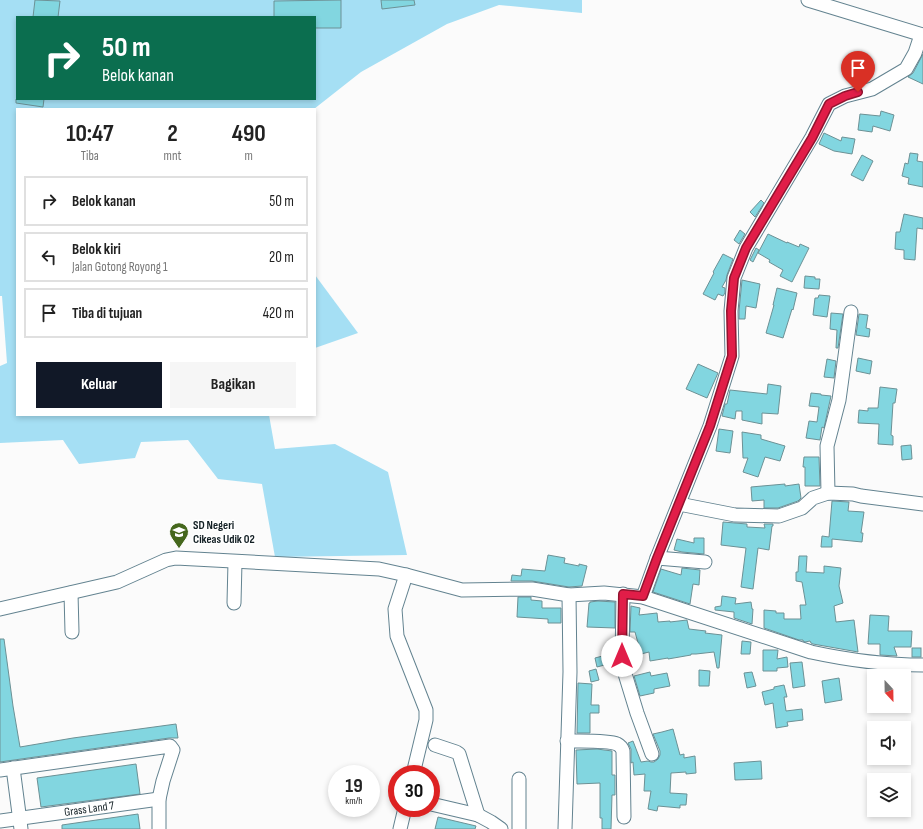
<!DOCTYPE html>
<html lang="id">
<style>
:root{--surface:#fff;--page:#f6f6f6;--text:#222;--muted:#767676;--line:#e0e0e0;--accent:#111827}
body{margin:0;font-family:"Sofia Sans Condensed",sans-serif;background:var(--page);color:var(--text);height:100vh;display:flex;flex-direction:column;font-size:15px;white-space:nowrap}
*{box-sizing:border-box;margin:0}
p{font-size:13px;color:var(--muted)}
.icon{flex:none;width:22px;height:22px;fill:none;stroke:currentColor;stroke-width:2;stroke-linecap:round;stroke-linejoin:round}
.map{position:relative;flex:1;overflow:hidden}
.panel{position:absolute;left:16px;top:108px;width:300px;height:308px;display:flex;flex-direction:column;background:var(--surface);border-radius:0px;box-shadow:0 2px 6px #0003}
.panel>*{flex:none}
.guide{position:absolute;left:16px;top:16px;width:300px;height:84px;border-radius:0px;box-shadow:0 2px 6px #0003;background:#0b6e4f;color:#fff;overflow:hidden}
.needle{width:26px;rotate:158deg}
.fabs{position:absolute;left:867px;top:669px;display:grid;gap:8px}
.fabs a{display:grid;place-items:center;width:44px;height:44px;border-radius:0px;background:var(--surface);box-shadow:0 2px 6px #0003;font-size:20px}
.speed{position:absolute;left:328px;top:765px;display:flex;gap:8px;font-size:20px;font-weight:700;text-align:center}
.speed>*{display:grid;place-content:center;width:52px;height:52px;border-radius:50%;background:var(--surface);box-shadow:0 2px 6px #0003;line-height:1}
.speed small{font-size:10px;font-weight:400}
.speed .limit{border:6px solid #d22;background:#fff;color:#111}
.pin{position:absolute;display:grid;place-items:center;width:34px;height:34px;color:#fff;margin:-41px -17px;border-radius:50% 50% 50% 0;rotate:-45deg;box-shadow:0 0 4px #0007}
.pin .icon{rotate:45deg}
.me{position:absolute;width:44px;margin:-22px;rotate:0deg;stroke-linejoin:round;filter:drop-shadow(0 0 3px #0008)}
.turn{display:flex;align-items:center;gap:14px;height:84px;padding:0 20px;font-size:18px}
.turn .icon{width:52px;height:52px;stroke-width:2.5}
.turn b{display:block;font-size:28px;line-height:34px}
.eta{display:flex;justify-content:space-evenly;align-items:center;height:68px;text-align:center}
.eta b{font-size:24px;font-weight:700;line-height:28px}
.action{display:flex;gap:8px;margin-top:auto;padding:8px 20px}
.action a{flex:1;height:46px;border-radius:0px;background:var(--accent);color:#fff;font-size:16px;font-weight:700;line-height:46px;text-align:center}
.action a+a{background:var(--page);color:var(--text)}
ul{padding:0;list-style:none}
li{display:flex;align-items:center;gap:12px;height:50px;margin:0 8px 6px;padding:0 12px;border:2px solid var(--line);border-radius:0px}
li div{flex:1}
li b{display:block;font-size:15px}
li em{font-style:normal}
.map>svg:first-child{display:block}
</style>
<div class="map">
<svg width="923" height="829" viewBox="0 0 923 829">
<rect width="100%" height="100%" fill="#fbfbfb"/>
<g fill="#a5dff4" fill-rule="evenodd">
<path d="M0,0H582V13L499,5L447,24L361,72L314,109H17V415H269L275,449L335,444L388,472L407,555L275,557L262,484L218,479L188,440L141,442L135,458L79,464L63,440L0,443V366L7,363L2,296H0ZM17,17H315V99H17Z"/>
<polygon points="315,275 358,333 315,348"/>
</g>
<g fill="#82d6e0" stroke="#6c9195">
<polygon points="35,0 60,1 58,17 33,17"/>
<polygon points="341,0 341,28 315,28 315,17 274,17 274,1"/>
<polygon points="381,0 414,0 415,5 382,9"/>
<polygon points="923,54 923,84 908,77 913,73"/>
<polygon points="16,99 44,99 43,107 16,103"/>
<polygon points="881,111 894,115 890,131 873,126 872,132 858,130 860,114 880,116"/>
<polygon points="824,133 841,141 842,137 855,139 852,154 834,151 819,144"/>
<polygon points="910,153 918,154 917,161 923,162 923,187 908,184 909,178 902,176 905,163 908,164"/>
<polygon points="862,155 873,161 863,181 851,175"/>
<polygon points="761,200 764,203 755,217 750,212"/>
<polygon points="904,214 923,218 923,229 917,228 915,260 904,259 904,250 895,249 896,232 900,232"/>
<polygon points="740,230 745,234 739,244 734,240"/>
<polygon points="768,234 787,243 787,242 799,247 800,244 809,248 792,282 780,276 783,270 769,262 770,260 758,253"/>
<polygon points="756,248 759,250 753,262 750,260"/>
<polygon points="723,254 733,259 727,275 726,280 722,287 725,288 725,293 723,296 718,294 715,300 703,294 714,273 713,272"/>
<polygon points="805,276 815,277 815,279 820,279 819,289 804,288"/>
<polygon points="742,280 760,284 756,308 746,306 745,319 739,319 739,311"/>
<polygon points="777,288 797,293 793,310 792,309 783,338 766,333 774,305 773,305"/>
<polygon points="819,295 830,296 827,317 813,315 815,298 818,298"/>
<polygon points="831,313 843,314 838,348 836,348 837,330 830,329"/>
<polygon points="859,314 868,315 866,328 870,329 869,337 856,335"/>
<polygon points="858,358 872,361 870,374 856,371"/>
<polygon points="827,359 836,361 834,378 824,377"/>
<polygon points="698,364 718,373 707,398 686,389"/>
<polygon points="768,384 781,386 778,414 762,413 762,424 742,420 742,411 736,411 735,419 722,416 725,404 727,404 730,390 767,394"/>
<polygon points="880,387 897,389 895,403 893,403 891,435 893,436 893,445 878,444 879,424 858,423 859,410 868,411 868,408 878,408"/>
<polygon points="811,393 821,394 821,395 831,396 824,428 822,427 820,440 806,438 809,421 817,422 819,407 809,406"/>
<polygon points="719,429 733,431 730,453 716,451"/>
<polygon points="742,432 761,435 761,439 785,446 780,461 765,457 758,477 743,472 748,458 743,458"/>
<polygon points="911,445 912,459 902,460 901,446"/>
<polygon points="804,457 819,457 820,486 805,486 805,467 803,467"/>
<polygon points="785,484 785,486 799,484 801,498 798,501 778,508 764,508 764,500 752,501 751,487"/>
<polygon points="832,501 849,502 848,511 864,512 861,533 863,533 862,542 832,539 832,547 821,547 822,536 829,537"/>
<polygon points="723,522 747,524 747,527 765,528 764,524 773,524 773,526 772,526 769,550 758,548 753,589 741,587 746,548 721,545"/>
<polygon points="694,538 704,538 704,554 682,552 674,550 677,539 694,543"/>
<polygon points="548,555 565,558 564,563 579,566 579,564 587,566 582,586 569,587 532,581 511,581 512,575 521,576 522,569 545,571"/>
<polygon points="799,556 807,556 806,572 824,573 824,566 841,568 839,586 843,603 834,606 836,622 854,620 858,652 813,644 811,643 810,641 805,642 803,641 803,640 799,640 764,628 764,610 776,611 776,613 784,613 784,619 801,619 800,605 806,605 802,582 796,581 796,572 798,572"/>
<polygon points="682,568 700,570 699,585 693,584 690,604 653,592 661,569 681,575"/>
<polygon points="722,596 736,598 735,604 751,602 752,609 753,609 752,624 734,618 734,612 715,610 715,607 721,606"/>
<polygon points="518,597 531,597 531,600 542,601 542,608 561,608 561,623 548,623 548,619 517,617"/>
<polygon points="598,601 615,602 615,628 587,627 589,603 590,603 590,602"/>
<polygon points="631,606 640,608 639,615 657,613 658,622 670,621 670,622 687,620 689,629 706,631 705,633 722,635 719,668 717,668 714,652 696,654 691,654 691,655 668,659 668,658 650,661 649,652 641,654 635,632 630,632"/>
<polygon points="870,615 889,616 888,631 912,631 911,647 894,647 897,656 880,655 880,644 868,644"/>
<polygon points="0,639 4,639 13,706 20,747 73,738 176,724 178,738 169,738 0,762"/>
<polygon points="742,641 751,642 750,654 741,654"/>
<rect x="912" y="648" width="9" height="9"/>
<polygon points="763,650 778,650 777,659 787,657 788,667 777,668 777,671 763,671"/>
<polygon points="610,654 612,663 597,667 595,658"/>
<polygon points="802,662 805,686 793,688 790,663"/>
<polygon points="596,669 599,680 591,682 589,671"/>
<polygon points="699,670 710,671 709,686 699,686"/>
<polygon points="650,672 651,676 667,673 670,686 654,689 654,693 640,696 634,676"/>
<polygon points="752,672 756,686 747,688 744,673"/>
<polygon points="839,678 842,700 825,703 822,681"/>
<polygon points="578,683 592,684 591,705 599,705 599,713 590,713 590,733 577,733"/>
<polygon points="784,685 787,697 784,697 786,711 802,709 803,720 787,722 788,726 776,728 773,703 765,705 762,692 774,689 774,687"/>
<polygon points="673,729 680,755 684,754 684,758 695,756 696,773 686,774 686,772 671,773 670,793 687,794 686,805 680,805 680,808 658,806 657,811 648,809 651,791 644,791 645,774 634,775 633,762 631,763 631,749 628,743 633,741 641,762 648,761 651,762 654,762 658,759 660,755 660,751 653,734 662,732"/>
<polygon points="597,749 612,751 612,775 615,775 615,795 612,795 611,829 602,829 602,818 600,818 600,783 577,784 576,750"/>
<polygon points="761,761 762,779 735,780 734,763"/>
<polygon points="136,764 140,794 41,807 37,778"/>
<polygon points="138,814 140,829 62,829 62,825"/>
<polygon points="438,817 476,826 475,829 435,829"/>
</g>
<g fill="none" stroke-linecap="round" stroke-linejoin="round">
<defs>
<g id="minor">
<polyline points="808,0 923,35"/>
<polyline points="828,493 827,446 839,400 851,312"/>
<polyline points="679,504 735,515 779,516 802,508 813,498 828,493 853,494 861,496 923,504"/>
<polyline points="657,558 705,562"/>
<polyline points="406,575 395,609 397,636 426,710 426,720 413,774"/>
<polyline points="71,593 72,632"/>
<polyline points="623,594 622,664 637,713 652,754"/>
<polyline points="643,597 657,558 710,426 732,356 731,311 734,278 746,248 812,137 829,104 845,96 872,89 906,69 915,53 921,35"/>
<polyline points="234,603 235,562"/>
<path d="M0,609L117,582L166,560L176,558L379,569L406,575L462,590L532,589L569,595L604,593L643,597L811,652C848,660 886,665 923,665"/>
<path d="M567,741C579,741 608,740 617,744C621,746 622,748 623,751L624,817"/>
<polyline points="435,745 456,752 459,754 478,815"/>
<polyline points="13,768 21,829"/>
<polyline points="0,770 170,746 173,750 163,781 159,799 159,829"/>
<polyline points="431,804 478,815 491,822 501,829"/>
<path id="s1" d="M0,821L159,799"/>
<polyline points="400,829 405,808"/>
<polyline points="519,829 519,779"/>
<polyline points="565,829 570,672 569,595"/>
</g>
</defs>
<use href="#minor" stroke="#638390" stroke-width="15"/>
<use href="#minor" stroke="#fff" stroke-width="13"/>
</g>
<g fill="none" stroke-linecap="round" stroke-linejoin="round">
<defs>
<polyline id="route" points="622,656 623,594 643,596 657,558 710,426 732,356 731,311 734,278 746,248 812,138 829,104 845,96 858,92"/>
</defs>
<use href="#route" stroke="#92132f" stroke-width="10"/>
<use href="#route" stroke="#e11d48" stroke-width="7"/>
</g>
<defs>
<symbol id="school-pin" viewBox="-11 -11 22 30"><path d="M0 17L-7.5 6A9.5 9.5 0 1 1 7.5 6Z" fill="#45671d" stroke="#fff"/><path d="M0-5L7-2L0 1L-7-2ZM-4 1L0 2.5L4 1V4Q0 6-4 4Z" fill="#fff"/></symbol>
</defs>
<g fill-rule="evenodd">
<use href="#school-pin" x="168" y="521" width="22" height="30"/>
</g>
<g text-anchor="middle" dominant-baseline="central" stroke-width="3" stroke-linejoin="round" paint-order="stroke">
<g font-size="12" font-weight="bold" fill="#111e23" stroke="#fff" text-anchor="start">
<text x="193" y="525">SD Negeri<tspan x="193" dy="14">Cikeas Udik 02</tspan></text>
</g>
<g font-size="12" fill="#111e23" stroke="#fff">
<text stroke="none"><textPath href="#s1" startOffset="90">Grass Land 7</textPath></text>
</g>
</g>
</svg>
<div class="fabs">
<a><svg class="needle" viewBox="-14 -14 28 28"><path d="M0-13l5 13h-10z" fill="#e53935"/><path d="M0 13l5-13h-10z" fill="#767676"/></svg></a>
<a><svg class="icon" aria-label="sound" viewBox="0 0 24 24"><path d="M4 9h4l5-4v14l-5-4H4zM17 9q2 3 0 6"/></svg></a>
<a><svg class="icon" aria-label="layers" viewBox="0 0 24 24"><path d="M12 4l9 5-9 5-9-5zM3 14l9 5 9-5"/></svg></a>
</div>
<div class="speed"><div>19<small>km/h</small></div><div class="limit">30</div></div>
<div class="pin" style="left:858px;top:92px;background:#d93025"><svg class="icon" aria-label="arrive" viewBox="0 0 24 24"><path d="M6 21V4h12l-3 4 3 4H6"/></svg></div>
<svg class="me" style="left:622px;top:656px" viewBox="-20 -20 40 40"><circle r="19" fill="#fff"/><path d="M0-13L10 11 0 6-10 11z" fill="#e11d48"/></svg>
<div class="guide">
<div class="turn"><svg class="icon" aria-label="right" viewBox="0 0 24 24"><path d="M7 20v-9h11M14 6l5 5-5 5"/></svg><div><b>50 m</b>Belok kanan</div></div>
</div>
<section class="panel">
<div class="eta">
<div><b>10:47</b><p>Tiba</p></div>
<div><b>2</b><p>mnt</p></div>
<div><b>490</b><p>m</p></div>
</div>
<ul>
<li><svg class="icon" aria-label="right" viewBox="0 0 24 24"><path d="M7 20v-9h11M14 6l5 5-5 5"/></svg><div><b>Belok kanan</b></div><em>50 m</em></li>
<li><svg class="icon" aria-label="left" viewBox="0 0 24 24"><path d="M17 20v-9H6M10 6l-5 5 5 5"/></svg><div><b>Belok kiri</b><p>Jalan Gotong Royong 1</p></div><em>20 m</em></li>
<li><svg class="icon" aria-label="arrive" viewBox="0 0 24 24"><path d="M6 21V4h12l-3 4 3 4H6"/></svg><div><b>Tiba di tujuan</b></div><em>420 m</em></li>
</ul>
<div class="action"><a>Keluar</a><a>Bagikan</a></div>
</section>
</div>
